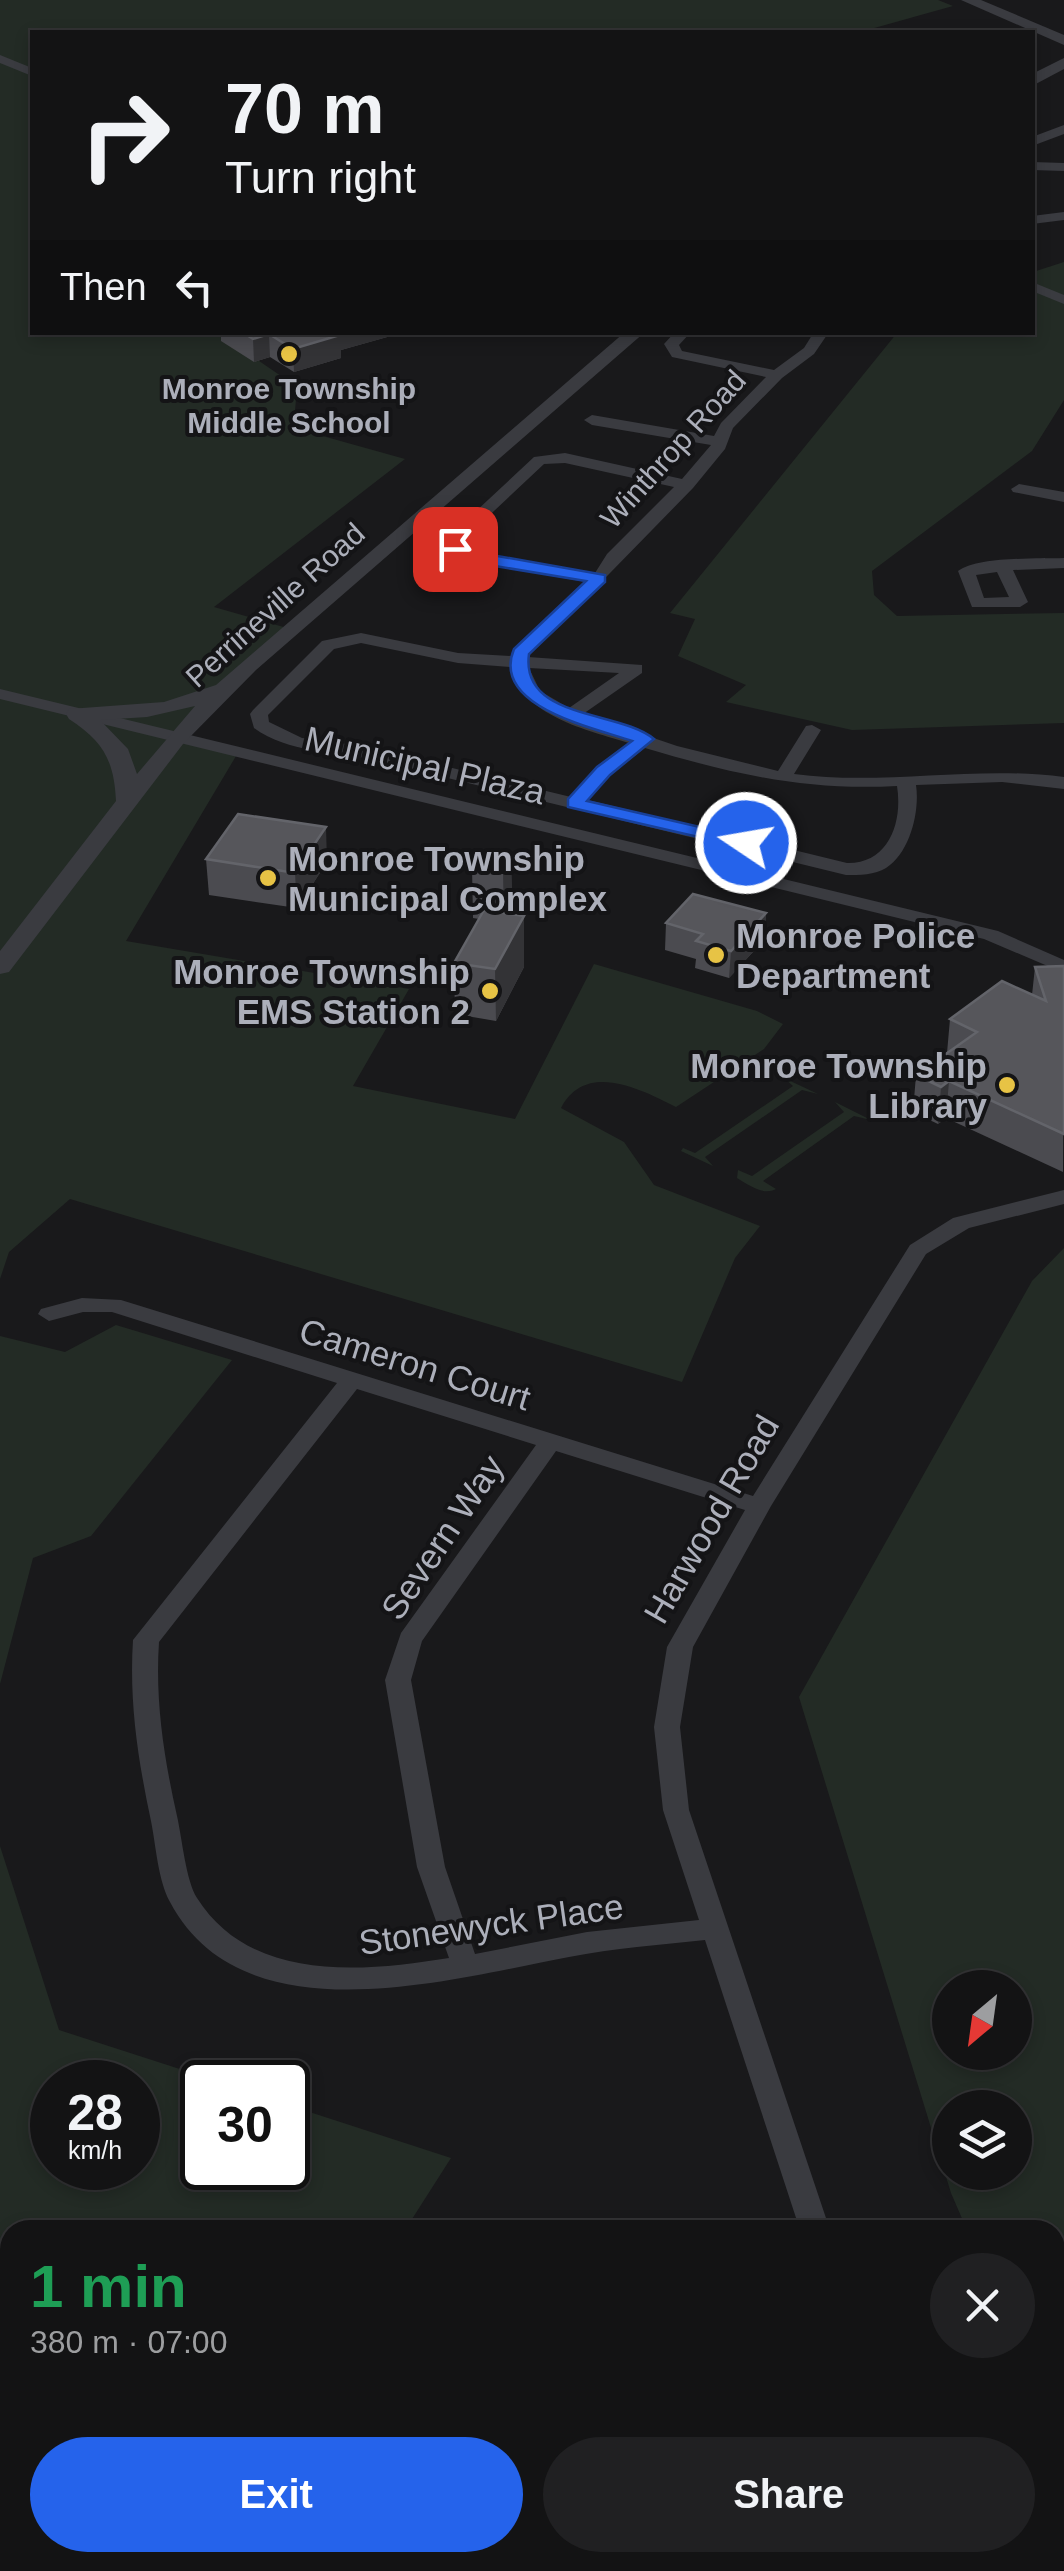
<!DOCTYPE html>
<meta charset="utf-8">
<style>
:root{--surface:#131314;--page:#202022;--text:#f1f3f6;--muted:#9d9ea0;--line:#323234;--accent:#2563eb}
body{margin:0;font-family:Helvetica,sans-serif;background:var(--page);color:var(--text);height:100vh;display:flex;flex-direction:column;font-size:38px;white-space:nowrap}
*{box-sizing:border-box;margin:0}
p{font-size:32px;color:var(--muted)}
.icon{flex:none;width:55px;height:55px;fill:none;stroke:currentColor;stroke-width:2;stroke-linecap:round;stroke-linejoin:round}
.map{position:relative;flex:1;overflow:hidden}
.side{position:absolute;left:0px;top:2220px;width:1065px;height:352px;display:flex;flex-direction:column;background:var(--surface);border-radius:30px 30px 0 0;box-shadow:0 5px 15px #0003,0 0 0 2px var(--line)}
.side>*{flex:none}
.top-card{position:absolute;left:30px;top:30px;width:1005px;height:305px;border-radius:0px;box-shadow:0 5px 15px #0003,0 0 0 2px var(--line);background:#131314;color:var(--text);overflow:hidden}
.needle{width:65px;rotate:209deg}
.fabs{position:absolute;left:932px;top:1970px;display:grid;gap:20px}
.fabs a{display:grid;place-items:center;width:100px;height:100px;border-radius:50%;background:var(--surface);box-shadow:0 5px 15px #0003,0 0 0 2px var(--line);font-size:50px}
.speed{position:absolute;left:30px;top:2060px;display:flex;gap:20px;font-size:50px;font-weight:700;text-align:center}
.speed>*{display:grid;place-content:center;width:130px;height:130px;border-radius:50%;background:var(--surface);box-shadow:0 5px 15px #0003,0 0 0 2px var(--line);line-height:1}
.speed small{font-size:25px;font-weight:400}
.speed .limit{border:5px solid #111;border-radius:15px;background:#fff;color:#111}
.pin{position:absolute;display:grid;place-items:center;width:85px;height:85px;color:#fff;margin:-42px;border-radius:20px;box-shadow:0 5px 15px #0006}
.me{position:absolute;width:110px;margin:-55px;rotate:282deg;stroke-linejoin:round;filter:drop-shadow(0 0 8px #0008)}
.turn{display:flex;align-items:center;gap:35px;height:210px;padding:0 30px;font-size:45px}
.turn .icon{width:130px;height:130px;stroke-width:2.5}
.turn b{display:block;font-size:70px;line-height:85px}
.then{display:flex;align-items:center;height:95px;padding:0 30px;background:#0003;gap:20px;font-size:38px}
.round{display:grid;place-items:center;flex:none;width:105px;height:105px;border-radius:52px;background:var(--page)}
.overview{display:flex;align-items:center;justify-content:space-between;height:170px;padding:0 30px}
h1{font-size:60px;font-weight:700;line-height:75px;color:#1e9e55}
.action{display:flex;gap:20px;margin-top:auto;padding:20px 30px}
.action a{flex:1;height:115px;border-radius:60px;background:var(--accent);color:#fff;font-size:40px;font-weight:700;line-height:115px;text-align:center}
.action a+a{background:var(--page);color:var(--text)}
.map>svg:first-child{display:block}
</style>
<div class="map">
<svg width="1064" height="2571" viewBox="0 0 1064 2571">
<rect width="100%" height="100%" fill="#19191b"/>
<g fill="#232b25" fill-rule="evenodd">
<path d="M0,0H938L953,6L860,32H32V332L218,333L297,387L295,411L319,435L405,459L214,607L287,628L177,735L239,751L126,941L409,989L353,1086L515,1119L594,964L757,1011L783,1024L764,1049L676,1107C642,1090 586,1060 561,1108L624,1142L654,1185L760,1226L735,1258L682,1382L70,1199L9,1252L0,1279Z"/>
<polygon points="1064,262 1064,400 1032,451 872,571 874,595 897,616 1064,613 1064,723 852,730 726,702 746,685 678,656 695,619 670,613 897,333 1032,332 1033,272"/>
<polygon points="784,1078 818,1094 802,1090 705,1157 713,1166 681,1151 683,1148 695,1153 793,1086"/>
<path d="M835,1102L871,1120L854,1116L763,1181L776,1189C763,1196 749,1185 737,1178L738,1170L752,1176L844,1112Z"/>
<path d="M1064,1248V2462L1055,2440V2230H967L951,2193L799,1697L1032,1281ZM950,1988H1015V2052H950ZM950,2108H1015V2172H950Z"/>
<polygon points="116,1325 232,1360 91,1536 33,1558 0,1684 0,1336 65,1352"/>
<path d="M0,1846L59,2030L220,2082H202V2168H288V2105L451,2158L405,2230H10V2562H385L386,2571H0ZM52,2082H138V2168H52Z"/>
</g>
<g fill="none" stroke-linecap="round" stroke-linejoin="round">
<g fill="#3a3b40" fill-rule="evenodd">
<polygon points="0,55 32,68 32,76 0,63"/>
<polygon points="1064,125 1064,134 1032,146 1032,137"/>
<polygon points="1032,162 1064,163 1064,171 1032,170"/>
<polygon points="1064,212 1064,220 1032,224 1032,216"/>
<polygon points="1032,282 1064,295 1064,304 1032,291"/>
<path d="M675,332H691L679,345L682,351L774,370L804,348L814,332H829L814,354L782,378L733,428L725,449L693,488L528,657L642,665V673L583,714L677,746L778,771L806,726L812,725L821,730L794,774C884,786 974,765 1064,777V789L1002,782L916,785C920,811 910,853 886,868C875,875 859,875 846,875L374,760C333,751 289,753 254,728L250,714L253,710L322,641L361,633L458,653L511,656L514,649L586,582L465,561L449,552L444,541L534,457L565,453L682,479L711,445L592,425L584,420L592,415L714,436L721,423L766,377L672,357L664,344ZM565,463L674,487L607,554L595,573L475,553L462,546L461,542L544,464ZM361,643L458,663L511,667C522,716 587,730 629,743L598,767L571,797L362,746L302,738L269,722L268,715L334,649ZM529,668L619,673L569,708L540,691ZM645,748C733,774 805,791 897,786C903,823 888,864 847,863L588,800L610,775Z"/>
<polygon points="1019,484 1064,492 1064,502 1013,492 1011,489"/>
<path d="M1064,558V568L1013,570L1028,602L1020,607H972L958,571C979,556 1037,559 1064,558ZM997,572L1009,597L984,598L976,575Z"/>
<polygon points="0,689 998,931 1064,960 1064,973 984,939 0,699"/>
<path d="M1064,1190V1204L969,1228L926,1254L771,1506L693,1647L680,1727L689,1810L830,2230H800L705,1940C660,1945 614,1948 569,1957C450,1979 243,2040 170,1902C158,1880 156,1846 151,1821C138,1760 129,1702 133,1640L337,1383L112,1312H83L49,1321L38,1314L41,1309L82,1298L121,1300L753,1496L910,1245L953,1218ZM357,1389L536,1445L401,1633L385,1680L417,1867L449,1958C362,1972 251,1983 197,1898C186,1881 182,1838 177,1816C164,1758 155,1701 159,1642ZM556,1451L745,1510L667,1647L654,1727L663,1810L699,1920L587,1932L475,1954L445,1867L411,1680L422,1641Z"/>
<polygon points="581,2562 614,2562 616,2571 582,2571"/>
<polygon points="928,2562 963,2562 967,2571 932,2571"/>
</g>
<g fill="#3a3b40" fill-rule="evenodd">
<polygon points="961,0 981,0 1064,35 1064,45"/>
<polygon points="1064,58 1064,69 1032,86 1032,74"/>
<path d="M625,332H645L256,670L183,744L9,972L0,974V951L116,801C114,760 103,741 69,719L66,714L69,709L164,702L216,685ZM195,706L137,774L128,749L100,720L147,717Z"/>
</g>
</g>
<g fill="#4b4b50">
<polygon points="221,332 405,332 341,350 341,358 294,372 270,357 254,362 221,341"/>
<polygon points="511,858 512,909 509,913 524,967 496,1021 455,1014 454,963 479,919 473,918 472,867"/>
<polygon points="206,859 327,862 297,908 209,895"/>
<polygon points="766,913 764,940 729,978 695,968 696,959 665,950 666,923"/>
<polygon points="1064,966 1063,1172 946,1118 938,1124 913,1112 916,1075 947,1053 950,1019 1032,995 1035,967"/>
</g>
<g fill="#333336">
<polygon points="332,332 405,332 341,350 341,358 294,372 293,349"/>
<polygon points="269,334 270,357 254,362 253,339"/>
<polygon points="326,827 327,862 297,908 295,873"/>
<polygon points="511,858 512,909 504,923 503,872"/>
<polygon points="766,913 764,940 729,978 731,951"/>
<polygon points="524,916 524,967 496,1021 495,969"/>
<polygon points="949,1081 946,1118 938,1124 941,1087"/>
</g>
<g fill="#56565b" stroke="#63646a" stroke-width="2.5">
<polygon points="242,332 336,332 340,335 293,349 269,334 253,339"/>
<polygon points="238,814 326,827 295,873 206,859"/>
<polygon points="481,853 511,858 503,872 472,867"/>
<polygon points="693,894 766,913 731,951 696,941 703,934 666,923"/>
<polygon points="484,910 524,916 495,969 454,963"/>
<polygon points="1064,966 1064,1134 949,1081 941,1087 916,1075 977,1032 950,1019 1002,981 1046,1001 1035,967"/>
</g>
<path fill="#2563eb" stroke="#184099" stroke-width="2.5" d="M455,544L475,552L605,575V582L529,654C520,720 620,710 654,739L610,775L587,801L752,839V847L746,848L568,807V799L597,767L632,741C595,728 490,707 514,649L586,581L471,562L446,549Z"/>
<g fill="#e7c345" stroke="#141416" stroke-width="4">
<circle cx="289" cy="354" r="10"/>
<circle cx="268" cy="878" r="10"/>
<circle cx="716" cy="955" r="10"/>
<circle cx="490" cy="991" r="10"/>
<circle cx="1007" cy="1085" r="10"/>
</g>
<g text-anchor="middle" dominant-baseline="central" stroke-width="8" stroke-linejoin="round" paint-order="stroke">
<g font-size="30" font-weight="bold" fill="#acafba" stroke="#141416">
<text x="289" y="388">Monroe Township<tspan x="289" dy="34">Middle School</tspan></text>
</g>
<g font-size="30" fill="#acafba" stroke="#141416">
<text transform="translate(673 449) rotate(-48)">Winthrop Road</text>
<text transform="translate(275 605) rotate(-42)">Perrineville Road</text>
</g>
<g font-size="35" fill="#acafba" stroke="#141416">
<text transform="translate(425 765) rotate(13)">Municipal Plaza</text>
<text transform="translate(415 1364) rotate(17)">Cameron Court</text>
<text transform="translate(711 1519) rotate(-60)">Harwood Road</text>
<text transform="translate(442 1537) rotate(-56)">Severn Way</text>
<text transform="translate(491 1924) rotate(-8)">Stonewyck Place</text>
</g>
<g font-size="35" font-weight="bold" fill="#acafba" stroke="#141416" text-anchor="start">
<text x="288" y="858">Monroe Township<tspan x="288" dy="40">Municipal Complex</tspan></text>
<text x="736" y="935">Monroe Police<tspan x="736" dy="40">Department</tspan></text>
<text x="470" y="971" text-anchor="end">Monroe Township<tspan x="470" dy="40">EMS Station 2</tspan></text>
<text x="987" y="1065" text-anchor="end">Monroe Township<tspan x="987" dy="40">Library</tspan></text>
</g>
</g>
</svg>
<div class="fabs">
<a><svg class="needle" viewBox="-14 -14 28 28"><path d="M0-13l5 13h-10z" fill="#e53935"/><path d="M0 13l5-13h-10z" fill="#9d9ea0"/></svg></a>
<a><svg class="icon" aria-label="layers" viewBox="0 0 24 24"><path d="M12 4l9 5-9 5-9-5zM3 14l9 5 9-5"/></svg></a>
</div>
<div class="speed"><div>28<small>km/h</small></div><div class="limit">30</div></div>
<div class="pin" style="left:455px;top:549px;background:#d93025"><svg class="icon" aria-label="arrive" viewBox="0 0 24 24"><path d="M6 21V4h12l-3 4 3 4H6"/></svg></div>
<svg class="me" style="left:746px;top:843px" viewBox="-20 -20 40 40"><circle r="17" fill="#2563eb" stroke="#fff" stroke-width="3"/><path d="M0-11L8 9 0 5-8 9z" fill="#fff"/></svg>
<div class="top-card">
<div class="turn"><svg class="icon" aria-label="right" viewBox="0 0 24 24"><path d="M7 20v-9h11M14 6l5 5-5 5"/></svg><div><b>70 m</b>Turn right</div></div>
<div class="then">Then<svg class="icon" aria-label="left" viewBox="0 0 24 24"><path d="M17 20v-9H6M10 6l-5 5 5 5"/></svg></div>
</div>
<section class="side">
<div class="overview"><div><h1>1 min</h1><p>380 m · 07:00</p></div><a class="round"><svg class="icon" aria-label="close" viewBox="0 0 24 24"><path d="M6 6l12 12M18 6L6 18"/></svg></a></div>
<div class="action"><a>Exit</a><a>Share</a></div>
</section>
</div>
